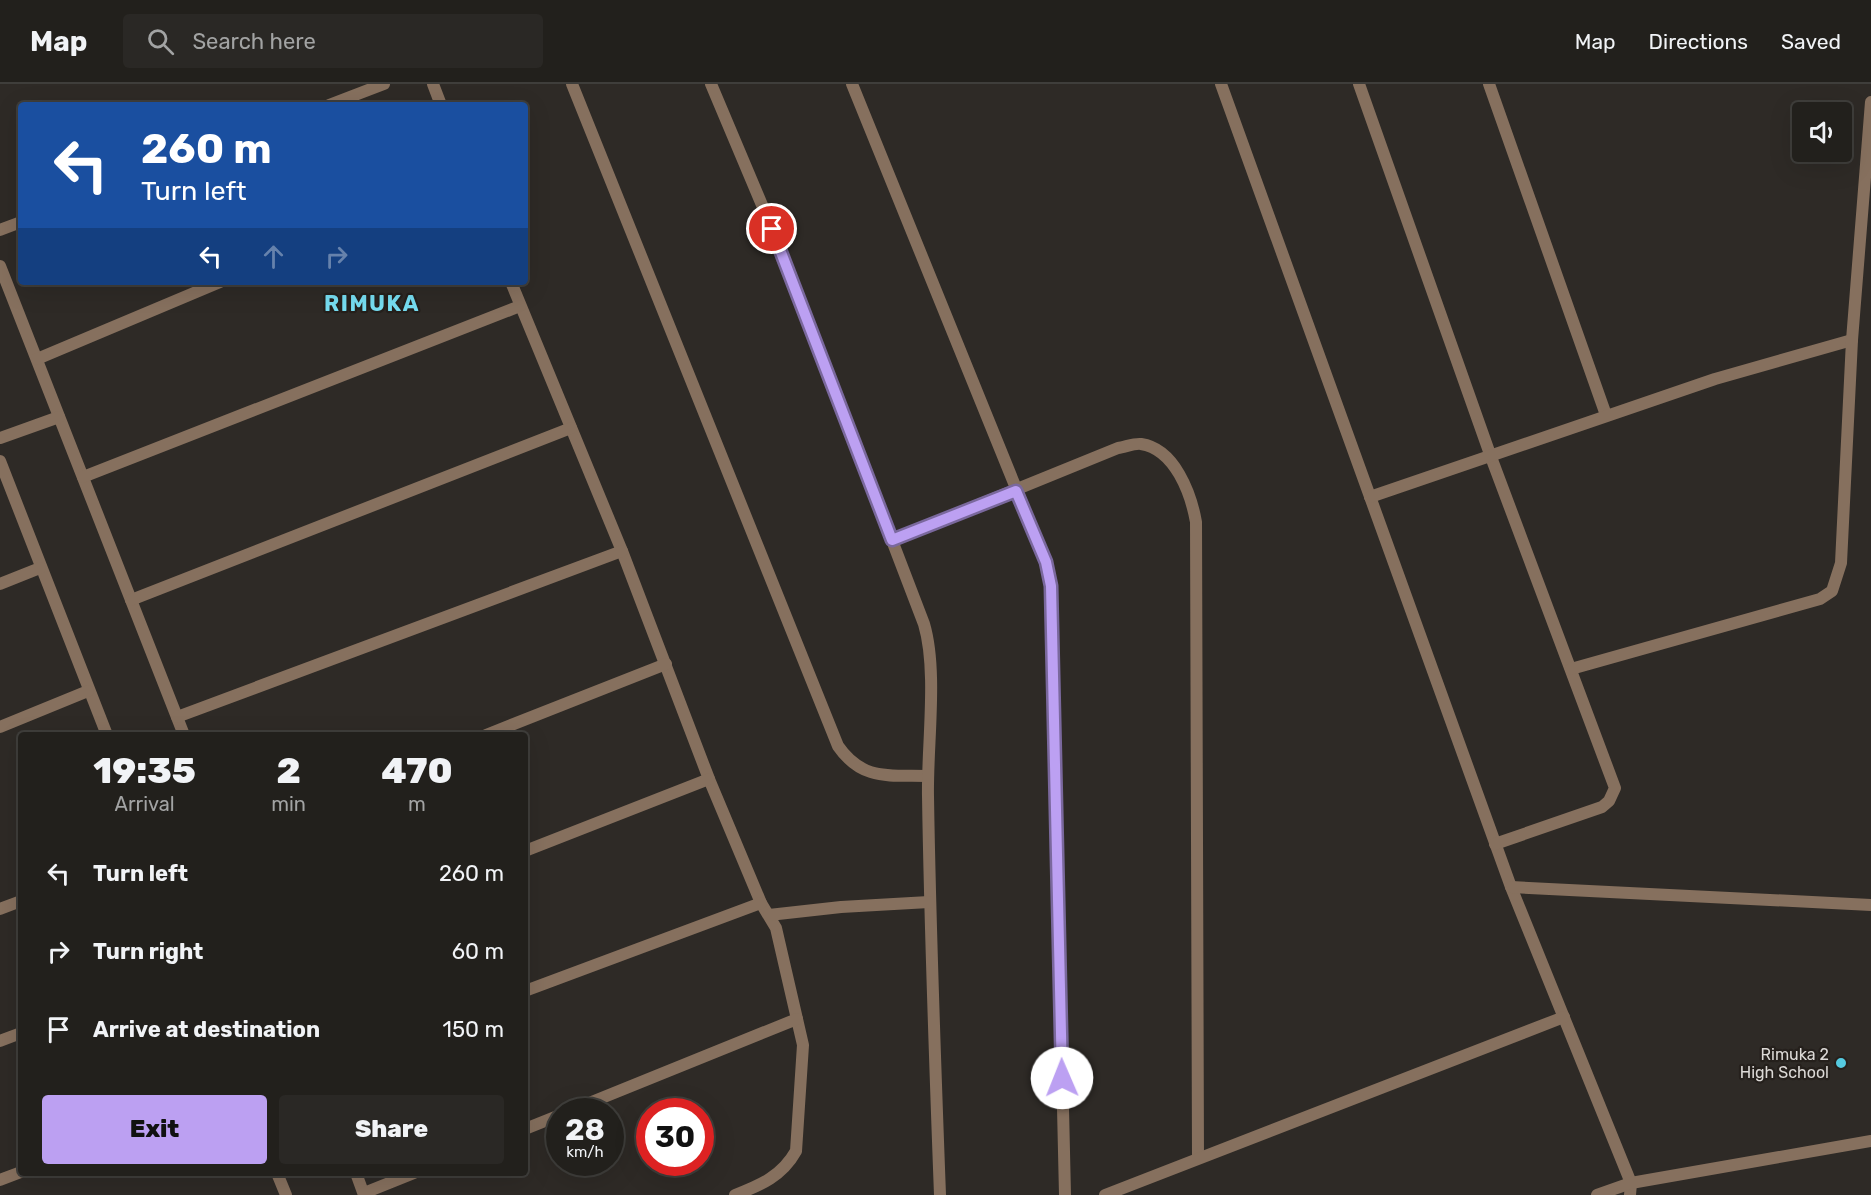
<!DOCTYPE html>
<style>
:root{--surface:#22201c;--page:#2a2825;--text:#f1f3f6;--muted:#a2a3a3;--line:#3f3e3b;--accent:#bca0f2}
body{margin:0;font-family:Rubik,sans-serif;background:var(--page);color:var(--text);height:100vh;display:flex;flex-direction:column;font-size:22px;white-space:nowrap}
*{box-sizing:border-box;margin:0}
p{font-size:20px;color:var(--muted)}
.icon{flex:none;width:33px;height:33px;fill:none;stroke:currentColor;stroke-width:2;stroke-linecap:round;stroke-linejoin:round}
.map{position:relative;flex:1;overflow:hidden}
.panel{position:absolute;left:18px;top:648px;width:510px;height:444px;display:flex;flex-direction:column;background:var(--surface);border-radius:6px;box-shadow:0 6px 24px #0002,0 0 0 2px var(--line)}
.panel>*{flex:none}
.banner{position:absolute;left:18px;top:18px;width:510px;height:183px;border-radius:6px;box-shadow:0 6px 24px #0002,0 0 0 2px var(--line);background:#1a4fa0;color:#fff;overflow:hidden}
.tools{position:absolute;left:1792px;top:18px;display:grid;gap:12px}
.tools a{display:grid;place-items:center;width:60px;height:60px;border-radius:6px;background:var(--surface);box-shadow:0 6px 24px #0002,0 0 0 2px var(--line);font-size:30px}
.speed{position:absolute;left:546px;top:1014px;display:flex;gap:12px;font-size:30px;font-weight:700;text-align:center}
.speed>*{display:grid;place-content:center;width:78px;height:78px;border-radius:50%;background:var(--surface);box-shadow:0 6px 24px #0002,0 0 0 2px var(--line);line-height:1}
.speed small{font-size:15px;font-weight:400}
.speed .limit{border:9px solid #d22;background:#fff;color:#111}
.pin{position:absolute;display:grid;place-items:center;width:51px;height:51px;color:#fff;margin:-26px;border:3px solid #fff;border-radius:50%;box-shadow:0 2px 6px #0007}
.me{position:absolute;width:66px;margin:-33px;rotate:359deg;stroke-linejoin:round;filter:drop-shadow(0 0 4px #0008)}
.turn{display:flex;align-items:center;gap:21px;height:126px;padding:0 24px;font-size:27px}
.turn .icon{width:78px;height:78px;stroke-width:2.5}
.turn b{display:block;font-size:42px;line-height:51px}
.lanes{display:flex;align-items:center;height:57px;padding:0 24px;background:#0003;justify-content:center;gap:30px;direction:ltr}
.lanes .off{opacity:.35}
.eta{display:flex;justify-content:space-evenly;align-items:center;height:102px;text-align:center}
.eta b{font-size:36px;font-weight:800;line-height:42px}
.cta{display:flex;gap:12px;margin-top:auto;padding:12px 24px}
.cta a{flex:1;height:69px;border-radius:6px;background:var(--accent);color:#111;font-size:24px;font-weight:800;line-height:69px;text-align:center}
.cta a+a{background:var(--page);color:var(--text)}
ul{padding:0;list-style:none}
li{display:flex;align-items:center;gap:18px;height:78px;padding:0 24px}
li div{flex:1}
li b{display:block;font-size:22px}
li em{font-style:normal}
header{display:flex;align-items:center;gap:36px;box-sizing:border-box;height:84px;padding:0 30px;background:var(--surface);border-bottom:2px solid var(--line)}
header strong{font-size:28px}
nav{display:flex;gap:33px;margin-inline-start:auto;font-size:21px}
.search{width:420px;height:54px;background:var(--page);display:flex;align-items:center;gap:15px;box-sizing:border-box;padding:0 21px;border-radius:6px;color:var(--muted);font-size:22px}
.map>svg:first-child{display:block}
</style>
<header>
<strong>Map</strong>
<div class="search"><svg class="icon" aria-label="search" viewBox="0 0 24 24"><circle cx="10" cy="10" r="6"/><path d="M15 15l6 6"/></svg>Search here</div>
<nav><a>Map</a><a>Directions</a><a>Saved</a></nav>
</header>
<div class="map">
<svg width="1871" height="1111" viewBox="0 0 1871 1111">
<rect width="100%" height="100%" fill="#2e2a26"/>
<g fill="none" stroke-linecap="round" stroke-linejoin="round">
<g stroke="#86705e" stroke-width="12">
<polyline points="433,0 441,21"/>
<path d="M572,0L838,662C862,697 889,691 927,692"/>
<path d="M711,0L781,166L924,540C938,587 927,661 928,712C930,845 935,978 940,1111"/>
<polyline points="852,0 1046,478 1051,502 1065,1111"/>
<polyline points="1221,0 1511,803 1631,1099 1630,1111"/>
<polyline points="1359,0 1491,373 1615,704 1609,717 1602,723 1495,760"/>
<polyline points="1489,0 1606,331"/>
<polyline points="329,21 384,0"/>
<polyline points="0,146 21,138"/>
<polyline points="0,182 184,651"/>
<path d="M511,198L622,467L709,695L761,819L776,844L803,961L796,1067C782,1092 761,1101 735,1111"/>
<polyline points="37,275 220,198"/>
<polyline points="0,354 59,333"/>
<polyline points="0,377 107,651"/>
<polyline points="83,393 520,222"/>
<polyline points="1370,413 1715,295 1852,256"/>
<path d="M892,456L1118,364C1125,363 1135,359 1141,360C1175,365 1191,410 1196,438L1198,1074"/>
<polyline points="0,500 40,484"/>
<polyline points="131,516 571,344"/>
<polyline points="1571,585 1820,515 1832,507 1841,479 1852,256 1871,18"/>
<polyline points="177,633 622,467"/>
<polyline points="0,643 88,607"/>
<polyline points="486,651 666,580"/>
<polyline points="525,767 709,695"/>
<polyline points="1511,803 1871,821"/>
<polyline points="0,825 21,817"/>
<polyline points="769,831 841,823 929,818"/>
<polyline points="525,907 761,819"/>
<polyline points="0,957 21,949"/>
<polyline points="567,1028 797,935"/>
<polyline points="525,1045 560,1031"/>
<polyline points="277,1089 286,1111"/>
<polyline points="356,1089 364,1111"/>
<polyline points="0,1096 21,1088"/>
<polyline points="364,1109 414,1089"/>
<polyline points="1105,1111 1564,933"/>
<polyline points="1597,1111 1631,1099 1871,1057"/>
</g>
</g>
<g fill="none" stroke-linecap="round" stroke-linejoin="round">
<defs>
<polyline id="route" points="772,145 892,456 1016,407 1046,478 1051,502 1062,994"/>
</defs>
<use href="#route" stroke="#7a689d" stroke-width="15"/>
<use href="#route" stroke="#bca0f2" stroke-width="10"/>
</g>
<circle fill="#55cae0" stroke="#25201c" stroke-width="2" cx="1841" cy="979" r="6"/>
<g text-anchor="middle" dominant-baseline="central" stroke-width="4.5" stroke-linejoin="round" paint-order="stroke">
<g font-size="16" fill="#dcd9d6" stroke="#25201c" text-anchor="end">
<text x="1829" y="970">Rimuka 2<tspan x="1829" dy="18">High School</tspan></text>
</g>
<g font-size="22" font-weight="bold" letter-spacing="1.5" fill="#76ddf1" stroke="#25201c">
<text x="372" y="219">RIMUKA</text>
</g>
</g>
</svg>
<div class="tools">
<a><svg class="icon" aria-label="sound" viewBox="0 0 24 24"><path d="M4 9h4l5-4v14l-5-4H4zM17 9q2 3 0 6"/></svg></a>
</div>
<div class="speed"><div>28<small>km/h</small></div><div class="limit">30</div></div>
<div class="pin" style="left:772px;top:145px;background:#d93025"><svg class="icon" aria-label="arrive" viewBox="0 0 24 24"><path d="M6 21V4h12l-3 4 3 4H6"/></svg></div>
<svg class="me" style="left:1062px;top:994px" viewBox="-20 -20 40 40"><circle r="19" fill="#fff"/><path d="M0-13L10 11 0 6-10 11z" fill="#bca0f2"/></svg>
<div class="banner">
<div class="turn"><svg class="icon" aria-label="left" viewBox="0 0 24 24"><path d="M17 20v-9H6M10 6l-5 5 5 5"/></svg><div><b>260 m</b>Turn left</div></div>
<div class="lanes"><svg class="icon" aria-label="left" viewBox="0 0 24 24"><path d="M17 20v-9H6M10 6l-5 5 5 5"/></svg><svg class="icon off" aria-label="ahead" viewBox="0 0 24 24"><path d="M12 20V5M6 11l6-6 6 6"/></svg><svg class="icon off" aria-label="right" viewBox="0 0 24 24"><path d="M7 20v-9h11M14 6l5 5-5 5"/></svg></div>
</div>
<section class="panel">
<div class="eta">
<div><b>19:35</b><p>Arrival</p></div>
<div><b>2</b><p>min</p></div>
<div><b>470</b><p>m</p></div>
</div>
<ul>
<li><svg class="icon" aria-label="left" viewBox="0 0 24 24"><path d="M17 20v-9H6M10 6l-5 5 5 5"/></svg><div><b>Turn left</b></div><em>260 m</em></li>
<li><svg class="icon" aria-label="right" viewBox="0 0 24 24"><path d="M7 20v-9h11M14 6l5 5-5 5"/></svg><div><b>Turn right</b></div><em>60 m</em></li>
<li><svg class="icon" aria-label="arrive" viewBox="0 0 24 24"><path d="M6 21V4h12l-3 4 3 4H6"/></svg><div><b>Arrive at destination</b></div><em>150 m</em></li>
</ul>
<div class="cta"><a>Exit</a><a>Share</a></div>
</section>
</div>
